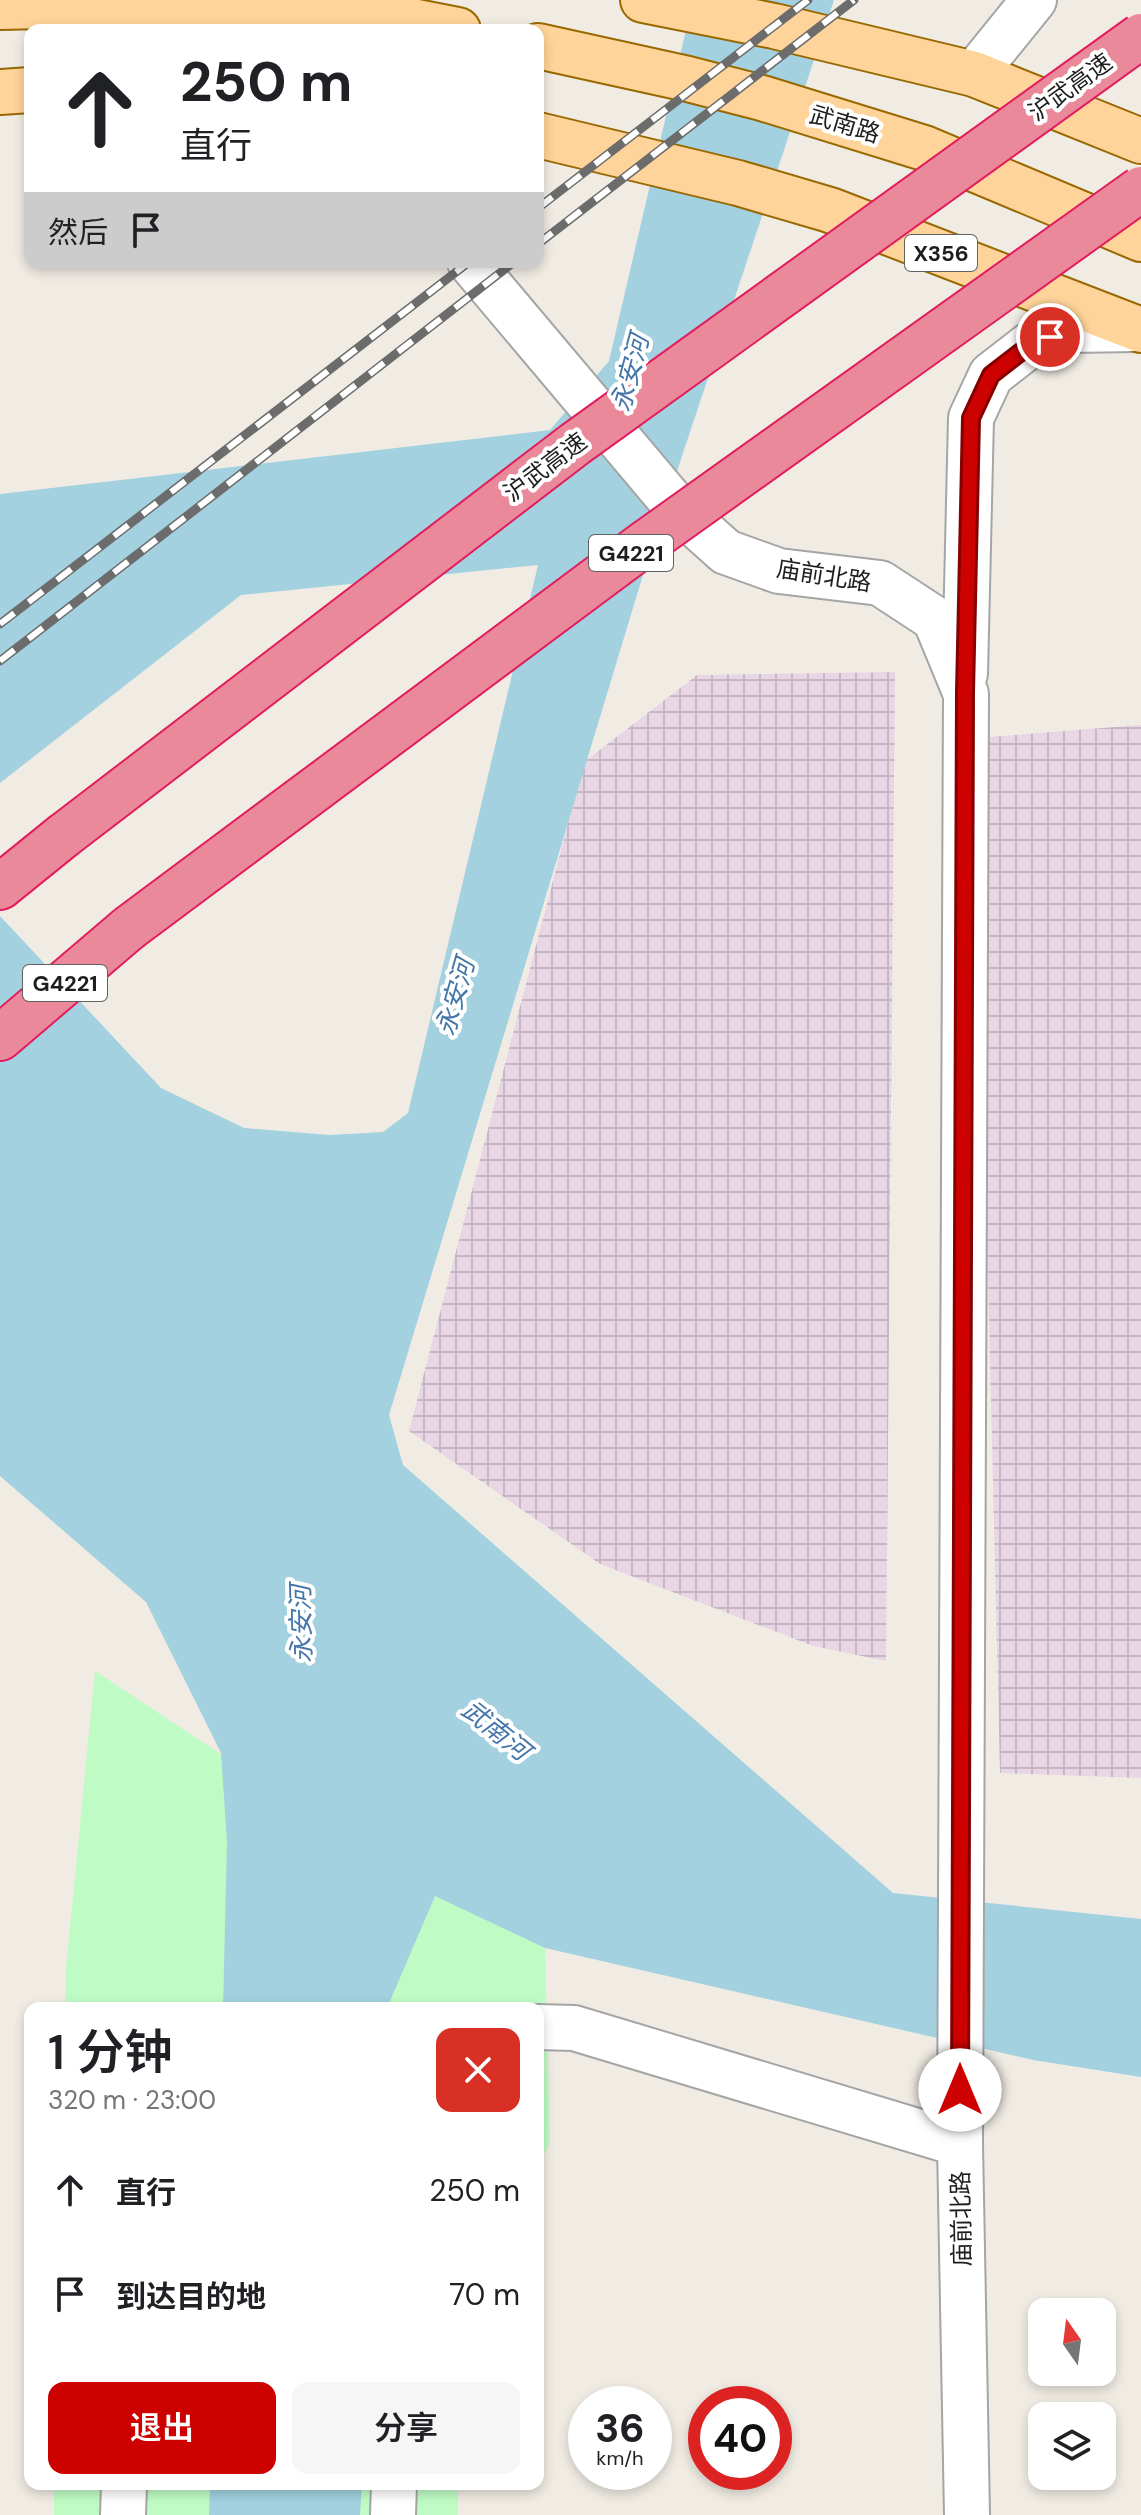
<!DOCTYPE html>
<html lang="zh">
<meta charset="utf-8">
<style>
:root{--surface:#fff;--page:#f6f6f6;--text:#202124;--muted:#757577;--accent:#cd0200}
body{margin:0;font-family:"DM Sans","Noto Sans SC",sans-serif;background:var(--page);color:var(--text);height:100vh;display:flex;flex-direction:column;font-size:30px;white-space:nowrap}
*{box-sizing:border-box;margin:0}
p{font-size:26px;color:var(--muted)}
.icon{flex:none;width:44px;height:44px;fill:none;stroke:currentColor;stroke-width:2;stroke-linecap:round;stroke-linejoin:round}
.map{position:relative;flex:1;overflow:hidden}
.side{position:absolute;left:24px;top:2002px;width:520px;height:488px;display:flex;flex-direction:column;background:var(--surface);border-radius:16px;box-shadow:0 4px 12px #0003}
.side>*{flex:none}
.hud{position:absolute;left:24px;top:24px;width:520px;height:244px;border-radius:16px;box-shadow:0 4px 12px #0003;background:#fff;color:var(--text);overflow:hidden}
.needle{width:52px;rotate:346deg}
.tools{position:absolute;left:1028px;top:2298px;display:grid;gap:16px}
.tools a{display:grid;place-items:center;width:88px;height:88px;border-radius:16px;background:var(--surface);box-shadow:0 4px 12px #0003;font-size:40px}
.speed{position:absolute;left:568px;top:2386px;display:flex;gap:16px;font-size:40px;font-weight:700;text-align:center}
.speed>*{display:grid;place-content:center;width:104px;height:104px;border-radius:50%;background:var(--surface);box-shadow:0 4px 12px #0003;line-height:1}
.speed small{font-size:20px;font-weight:400}
.speed .limit{border:12px solid #d22;background:#fff;color:#111}
.pin{position:absolute;display:grid;place-items:center;width:68px;height:68px;color:#fff;margin:-34px;border:4px solid #fff;border-radius:50%;box-shadow:0 2px 8px #0007}
.me{position:absolute;width:88px;margin:-44px;rotate:0deg;stroke-linejoin:round;filter:drop-shadow(0 0 6px #0008)}
.turn{display:flex;align-items:center;gap:28px;height:168px;padding:0 24px;font-size:36px}
.turn .icon{width:104px;height:104px;stroke-width:2.5}
.turn b{display:block;font-size:56px;line-height:68px}
.then{display:flex;align-items:center;height:76px;padding:0 24px;background:#0003;gap:16px;font-size:30px}
.round{display:grid;place-items:center;flex:none;width:84px;height:84px;border-radius:16px;background:var(--page)}
.summary{display:flex;align-items:center;justify-content:space-between;height:136px;padding:0 24px}
h1{font-size:48px;font-weight:600;line-height:60px}
.action{display:flex;gap:16px;margin-top:auto;padding:16px 24px}
.action a{flex:1;height:92px;border-radius:16px;background:var(--accent);color:#fff;font-size:32px;font-weight:600;line-height:92px;text-align:center}
.action a+a{background:var(--page);color:var(--text)}
ul{padding:0;list-style:none}
li{display:flex;align-items:center;gap:24px;height:104px;padding:0 24px}
li div{flex:1}
li b{display:block;font-size:30px}
li em{font-style:normal}
.map>svg:first-child{display:block}
</style>
<div class="map">
<svg width="1141" height="2515" viewBox="0 0 1141 2515">
<defs>
<pattern id="industrial-grid" width="8" height="8" patternUnits="userSpaceOnUse" patternTransform="scale(2)"><rect width="8" height="8" fill="#e9d6e5"/><path d="M0 4h8M4 0v8" fill="none" stroke="#c7b7c4"/></pattern>
</defs>
<rect width="100%" height="100%" fill="#f0ece4"/>
<g fill="url(#industrial-grid)">
<polygon points="895,672 886,1661 813,1646 600,1564 409,1431 584,762 697,675"/>
<polygon points="1141,725 1141,1778 1000,1773 975,738"/>
</g>
<g fill="#bffcc5">
<polygon points="95,1671 434,1895 545,1948 550,2142 538,2167 538,2008 65,2008 66,1968"/>
<rect x="54" y="2484" width="404" height="31"/>
</g>
<g fill="#a3d1df">
<polygon points="693,0 834,0 649,555 389,1415 403,1465 893,1893 1141,1919 1141,2077 1033,2060 545,1948 435,1896 387,2008 223,2008 227,1841 221,1753 146,1602 0,1476 0,916 161,1088 244,1128 329,1135 383,1132 408,1113 538,565 241,595 0,783 0,494 550,430 609,361"/>
<polygon points="210,2484 362,2484 360,2515 209,2515"/>
</g>
<g fill="none" stroke-linecap="round" stroke-linejoin="round">
<defs>
<g id="minor">
<polyline points="974,74 1034,0"/>
<polyline points="470,262 678,509 726,552 779,571 880,583 935,619 966,694 960,2144 967,2515"/>
<polyline points="965,674 971,418 991,375 1031,344 1070,330 1137,329"/>
<polyline points="538,2027 574,2028 960,2144"/>
<polyline points="123,2515 124,2484"/>
<polyline points="393,2515 394,2484"/>
</g>
<g id="major">
<polyline points="643,0 774,26 974,74 1141,141"/>
<polyline points="0,7 175,3 391,17 458,30"/>
<polyline points="538,46 688,79 762,98 924,148 1141,239"/>
<polyline points="0,92 30,90"/>
<polyline points="538,135 738,183 830,210 1141,330"/>
</g>
<g id="highway">
<polyline points="0,887 63,836"/>
<polyline points="0,1038 129,928"/>
</g>
</defs>
<use href="#minor" stroke="#a5a5a5" stroke-width="48"/>
<use href="#major" stroke="#996800" stroke-width="48"/>
<use href="#highway" stroke="#e21d5f" stroke-width="48"/>
<use href="#minor" stroke="#fff" stroke-width="44"/>
<use href="#major" stroke="#ffd49a" stroke-width="44"/>
<use href="#highway" stroke="#ea899a" stroke-width="44"/>
<defs>
<g id="rail">
<polyline points="538,208 808,0"/>
<polyline points="538,244 854,0"/>
<polyline points="0,624 469,262"/>
<polyline points="0,661 514,262"/>
</g>
</defs>
<use href="#rail" stroke="#6c6c6c" stroke-width="9"/>
<use href="#rail" stroke="#fff" stroke-width="6" stroke-dasharray="18" stroke-linecap="butt"/>
<defs>
<g id="highway-bridge">
<polyline points="63,836 575,444 1141,36"/>
<polyline points="129,928 644,544 1141,189"/>
</g>
</defs>
<use href="#highway-bridge" stroke="#e21d5f" stroke-width="48" stroke-linecap="butt"/>
<use href="#highway-bridge" stroke="#ea899a" stroke-width="44"/>
</g>
<g fill="none" stroke-linecap="round" stroke-linejoin="round">
<defs>
<polyline id="route" points="960,2090 965,692 971,418 991,375 1031,344 1050,337"/>
</defs>
<use href="#route" stroke="#850100" stroke-width="20"/>
<use href="#route" stroke="#cd0200" stroke-width="14"/>
</g>
<g text-anchor="middle" dominant-baseline="central" stroke-width="8" stroke-linejoin="round" paint-order="stroke">
<g fill="#fff" stroke="#626262" stroke-width="2">
<rect x="905" y="235" width="72" height="36" rx="6"/>
<rect x="589" y="535" width="84" height="36" rx="6"/>
<rect x="23" y="965" width="84" height="36" rx="6"/>
</g>
<g font-size="22" font-weight="bold" fill="#1e1e1e">
<text x="941" y="253">X356</text>
<text x="631" y="553">G4221</text>
<text x="65" y="983">G4221</text>
</g>
<g font-size="24" fill="#1e1e1e" stroke="#fff">
<text transform="translate(1070 87) rotate(-36)">沪武高速</text>
<text transform="translate(845 124) rotate(17)">武南路</text>
<text transform="translate(545 467) rotate(-37)">沪武高速</text>
<text transform="translate(824 575) rotate(9)">庙前北路</text>
<text transform="translate(961 2219) rotate(-91)">庙前北路</text>
</g>
<g font-size="26" font-style="italic" fill="#4476aa" stroke="#fff">
<text transform="translate(630 373) rotate(-75)">永安河</text>
<text transform="translate(455 997) rotate(-74)">永安河</text>
<text transform="translate(301 1624) rotate(-91)">永安河</text>
<text transform="translate(496 1730) rotate(39)">武南河</text>
</g>
</g>
</svg>
<div class="tools">
<a><svg class="needle" viewBox="-14 -14 28 28"><path d="M0-13l5 13h-10z" fill="#e53935"/><path d="M0 13l5-13h-10z" fill="#757577"/></svg></a>
<a><svg class="icon" aria-label="layers" viewBox="0 0 24 24"><path d="M12 4l9 5-9 5-9-5zM3 14l9 5 9-5"/></svg></a>
</div>
<div class="speed"><div>36<small>km/h</small></div><div class="limit">40</div></div>
<div class="pin" style="left:1050px;top:337px;background:#d93025"><svg class="icon" aria-label="arrive" viewBox="0 0 24 24"><path d="M6 21V4h12l-3 4 3 4H6"/></svg></div>
<svg class="me" style="left:960px;top:2090px" viewBox="-20 -20 40 40"><circle r="19" fill="#fff"/><path d="M0-13L10 11 0 6-10 11z" fill="#cd0200"/></svg>
<div class="hud">
<div class="turn"><svg class="icon" aria-label="ahead" viewBox="0 0 24 24"><path d="M12 20V5M6 11l6-6 6 6"/></svg><div><b>250 m</b>直行</div></div>
<div class="then">然后<svg class="icon" aria-label="arrive" viewBox="0 0 24 24"><path d="M6 21V4h12l-3 4 3 4H6"/></svg></div>
</div>
<section class="side">
<div class="summary"><div><h1>1 分钟</h1><p>320 m · 23:00</p></div><a class="round" style="background:#d93025;color:#fff"><svg class="icon" aria-label="close" viewBox="0 0 24 24"><path d="M6 6l12 12M18 6L6 18"/></svg></a></div>
<ul>
<li><svg class="icon" aria-label="ahead" viewBox="0 0 24 24"><path d="M12 20V5M6 11l6-6 6 6"/></svg><div><b>直行</b></div><em>250 m</em></li>
<li><svg class="icon" aria-label="arrive" viewBox="0 0 24 24"><path d="M6 21V4h12l-3 4 3 4H6"/></svg><div><b>到达目的地</b></div><em>70 m</em></li>
</ul>
<div class="action"><a>退出</a><a>分享</a></div>
</section>
</div>
